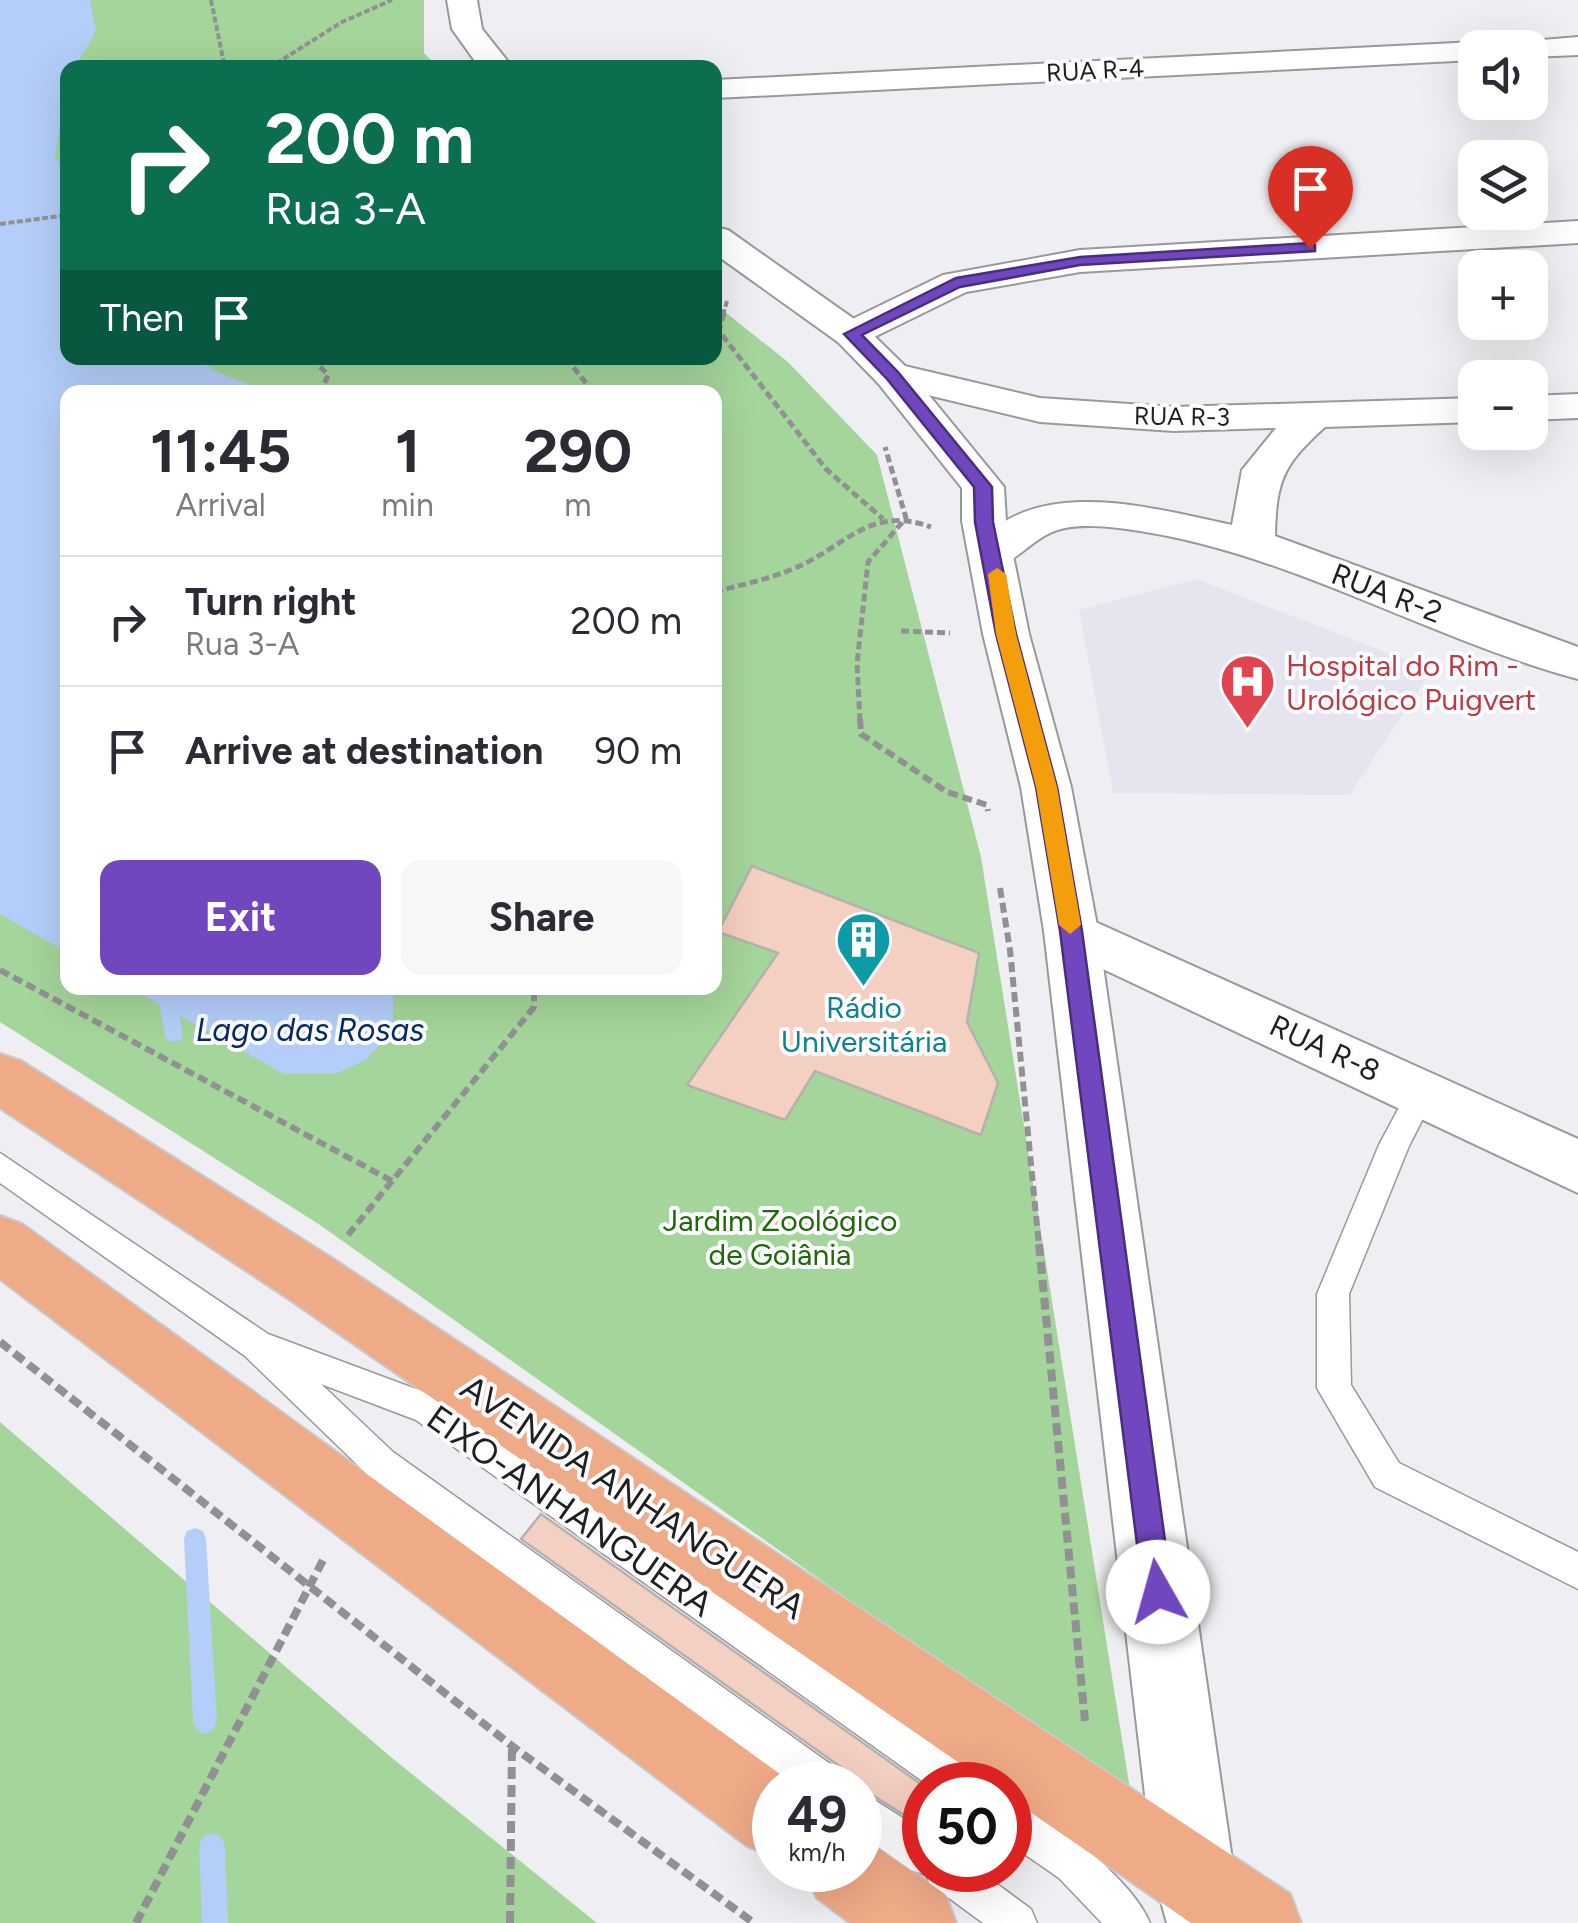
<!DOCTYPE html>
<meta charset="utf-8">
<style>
:root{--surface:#fff;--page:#f7f7f7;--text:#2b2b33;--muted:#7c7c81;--line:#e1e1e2;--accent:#7047bf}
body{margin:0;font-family:Figtree,sans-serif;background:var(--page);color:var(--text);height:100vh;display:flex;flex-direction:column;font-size:38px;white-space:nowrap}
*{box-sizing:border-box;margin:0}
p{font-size:32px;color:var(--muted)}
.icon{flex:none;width:55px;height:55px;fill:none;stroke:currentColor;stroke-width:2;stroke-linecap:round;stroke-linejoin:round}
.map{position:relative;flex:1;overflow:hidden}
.panel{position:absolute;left:60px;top:385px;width:662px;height:610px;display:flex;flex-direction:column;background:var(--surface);border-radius:20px;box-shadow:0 10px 40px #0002}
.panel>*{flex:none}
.top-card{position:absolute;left:60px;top:60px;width:662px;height:305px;border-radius:20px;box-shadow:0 10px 40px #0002;background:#0b6e4f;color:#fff;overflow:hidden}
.buttons{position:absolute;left:1458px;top:30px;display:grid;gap:20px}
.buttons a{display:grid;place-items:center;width:90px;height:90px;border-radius:20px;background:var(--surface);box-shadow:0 10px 40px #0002;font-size:50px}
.speed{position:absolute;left:752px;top:1762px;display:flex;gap:20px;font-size:50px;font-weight:700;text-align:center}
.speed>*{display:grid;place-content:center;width:130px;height:130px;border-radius:50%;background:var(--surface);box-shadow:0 10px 40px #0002;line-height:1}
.speed small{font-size:25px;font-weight:400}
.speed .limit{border:15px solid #d22;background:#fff;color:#111}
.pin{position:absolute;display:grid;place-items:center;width:85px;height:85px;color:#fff;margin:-102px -42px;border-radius:50% 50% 50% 0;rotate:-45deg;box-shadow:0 0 10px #0007}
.pin .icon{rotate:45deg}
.me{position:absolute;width:110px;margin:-55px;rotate:353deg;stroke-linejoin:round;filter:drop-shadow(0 0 8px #0008)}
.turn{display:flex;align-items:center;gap:35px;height:210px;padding:0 40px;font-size:45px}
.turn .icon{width:130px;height:130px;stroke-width:2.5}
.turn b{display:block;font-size:70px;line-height:85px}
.then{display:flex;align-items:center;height:95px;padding:0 40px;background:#0003;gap:20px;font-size:38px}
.eta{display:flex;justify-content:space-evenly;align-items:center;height:170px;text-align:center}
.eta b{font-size:60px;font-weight:700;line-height:70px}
.action{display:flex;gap:20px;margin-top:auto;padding:20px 40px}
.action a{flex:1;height:115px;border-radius:20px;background:var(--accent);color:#fff;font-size:40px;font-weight:700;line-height:115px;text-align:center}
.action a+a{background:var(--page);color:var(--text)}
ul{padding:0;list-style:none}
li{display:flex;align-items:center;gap:30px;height:130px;padding:0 40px;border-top:2px solid var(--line)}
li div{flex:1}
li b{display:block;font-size:38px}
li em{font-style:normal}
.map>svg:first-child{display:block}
</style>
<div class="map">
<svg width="1578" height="1923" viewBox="0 0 1578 1923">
<rect width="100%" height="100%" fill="#efeff3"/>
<polygon fill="#e5e4ef" points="1196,579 1432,670 1350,795 1113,793 1079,610"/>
<g fill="#a4d59a" fill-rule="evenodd">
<path d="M0,0H424V53L438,67L68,68V358H715V304L788,362L877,455L981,857L1133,1808L914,1646L320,1225L0,1022ZM68,392H715V988H68Z"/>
<polygon points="0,1422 392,1758 597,1923 0,1923"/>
</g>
<g fill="#b4cef9">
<polygon points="0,0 90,0 96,31 75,67 68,68 55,158 67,171 68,358 198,358 215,371 267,392 68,392 67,952 0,914"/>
<polygon points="130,988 393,988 393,1030 366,1060 335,1074 284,1074"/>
</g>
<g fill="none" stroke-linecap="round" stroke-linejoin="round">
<g fill="#b4cef9" fill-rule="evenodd">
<polygon points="157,988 175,988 183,1036 180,1041 168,1041 165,1036"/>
<polygon points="195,1528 203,1531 206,1539 217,1722 213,1730 205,1734 197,1730 193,1722 184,1539 187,1531"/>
<polygon points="212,1833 221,1837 225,1846 228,1923 202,1923 199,1846 203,1837"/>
</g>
</g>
<g fill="#f4d0c2" stroke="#b5b1af" stroke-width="2.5">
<polygon points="752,866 979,953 967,1022 998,1083 981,1135 815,1071 785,1120 687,1085 778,953 718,932"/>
<polygon points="541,1514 925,1787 925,1828 856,1785 846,1778 842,1768 521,1539"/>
</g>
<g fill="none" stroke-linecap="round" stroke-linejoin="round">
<defs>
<g id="service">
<polygon points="1421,1081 1431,1085 1436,1093 1409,1146 1349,1294 1351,1385 1399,1463 1578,1552 1578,1589 1375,1487 1317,1388 1317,1294 1379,1145 1411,1085"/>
<polygon points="0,1153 268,1334 440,1398 975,1771 980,1785 928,1785 416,1420 321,1384 393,1452 840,1771 845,1785 794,1785 369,1476 245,1356 0,1183"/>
<polygon points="860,1791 925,1832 925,1870 978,1870 1031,1909 1037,1923 983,1923 930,1884 926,1875 911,1870 860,1834"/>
<path d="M1010,1800C1054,1819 1132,1879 1150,1923H1102L1059,1878L1010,1844Z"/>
</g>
<g id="minor">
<polygon points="1578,37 1578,55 1530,57 1530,48 1515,48 1519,42"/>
<polygon points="1475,42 1488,48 1475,48 1475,60 715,98 715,80"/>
<polygon points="1578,221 1578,243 1080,272 966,292 864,342 851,345 838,342 832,334 838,326 943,275 1080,250"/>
<path d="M892,363L1040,398L1174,407L1475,398V422L1325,427C1284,464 1276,480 1275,536L1578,647V679C1429,639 1294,555 1140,531C1115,527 1073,521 1050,533C1022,546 1012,572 977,564L971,554C1027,471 1152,508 1232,525L1242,470L1276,428L1174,431L1040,422L878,383L872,375L878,367Z"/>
<polygon points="1578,394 1578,418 1530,420 1530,396"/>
<polygon points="1071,911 1578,1139 1578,1193 1052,945 1044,931 1052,917"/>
</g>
<g id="secondary">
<polygon points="447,0 477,0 482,29 513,68 480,68 452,29"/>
<polygon points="715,227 728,230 864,326 906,367 1004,487 1006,521 1029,634 1071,787 1098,931 1235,1880 1247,1923 1167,1923 1155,1880 1044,931 1021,787 983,634 962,521 962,488 878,383 838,342 715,254"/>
</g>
<g id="primary">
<polygon points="0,1054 21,1061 333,1259 1290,1894 1301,1923 1191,1923 1010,1798 1010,1785 991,1785 289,1299 0,1108"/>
<polygon points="0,1216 22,1224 795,1785 775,1785 775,1857 747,1846 0,1279"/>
<polygon points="860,1836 945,1894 956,1923 850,1923 817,1898 805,1870 860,1870"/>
</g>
</defs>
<use href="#service" stroke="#99999c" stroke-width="3"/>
<use href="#minor" stroke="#99999c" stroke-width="4"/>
<use href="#secondary" stroke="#99999c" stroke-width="4"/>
<use href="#primary" stroke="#c9c9c9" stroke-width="4"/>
<g stroke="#919194" stroke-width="4" stroke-dasharray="6 2.5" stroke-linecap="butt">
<polyline points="211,0 225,68"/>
<polyline points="269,68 342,22 392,0"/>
<polyline points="0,224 68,215"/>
<polyline points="723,315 727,301"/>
</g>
<g stroke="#919194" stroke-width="5" stroke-dasharray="8 4" stroke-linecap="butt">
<polyline points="724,313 719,331 826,469 883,519"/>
<polyline points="312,358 328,375 321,392"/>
<polyline points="566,358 593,392"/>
<path d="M715,592C740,585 766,580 790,570C845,549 867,504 931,527"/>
<polyline points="901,631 950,633"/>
<polyline points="860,721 857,664 868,562 906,518 885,447"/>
</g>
<g stroke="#919194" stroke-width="6" stroke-dasharray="10 5" stroke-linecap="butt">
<polyline points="860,719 861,734 947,792 987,805 988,811"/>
<polyline points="1000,888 1010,950 1039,1246"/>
<polyline points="0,970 392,1181"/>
<polyline points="348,1235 534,1007 534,988"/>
</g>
<g stroke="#919194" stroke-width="8" stroke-dasharray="12 6" stroke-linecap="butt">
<polyline points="1039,1244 1085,1721"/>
<polyline points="0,1342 512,1746 754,1923"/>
<polyline points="136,1923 323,1560"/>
<polyline points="510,1923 512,1746"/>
</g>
<use href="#service" fill="#fff" fill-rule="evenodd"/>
<use href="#minor" fill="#fff" fill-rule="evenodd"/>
<use href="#secondary" fill="#fff" fill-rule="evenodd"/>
<use href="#primary" fill="#efaa88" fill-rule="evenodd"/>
</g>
<polygon fill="#7047bf" stroke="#492e7c" stroke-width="2.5" points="1310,243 1315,245 1315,251 1080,265 960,287 862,335 898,372 992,487 993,522 1016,634 1057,787 1082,931 1172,1592 1168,1603 1158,1607 1147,1603 1143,1592 1060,931 1036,787 996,634 975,522 974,487 887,379 844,334 956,278 1080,257"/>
<polygon fill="#f59e0b" points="997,568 1006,574 1016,634 1057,787 1081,925 1070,934 1059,925 1036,787 996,634 988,574"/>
<defs>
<symbol id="hospital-pin" viewBox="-11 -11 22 30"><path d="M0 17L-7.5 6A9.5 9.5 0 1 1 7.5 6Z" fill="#e0444e" stroke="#fdfdff"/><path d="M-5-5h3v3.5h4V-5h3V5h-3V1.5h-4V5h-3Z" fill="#fff"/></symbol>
<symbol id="building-pin" viewBox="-11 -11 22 30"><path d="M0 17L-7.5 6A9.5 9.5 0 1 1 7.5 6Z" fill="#0f9aa8" stroke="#fdfdff"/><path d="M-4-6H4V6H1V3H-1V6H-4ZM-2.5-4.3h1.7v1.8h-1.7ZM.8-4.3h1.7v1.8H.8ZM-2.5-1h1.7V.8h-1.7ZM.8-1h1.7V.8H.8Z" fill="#fff"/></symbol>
</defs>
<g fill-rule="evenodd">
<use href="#hospital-pin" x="1216" y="650" width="63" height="86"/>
<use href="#building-pin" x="832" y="908" width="63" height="86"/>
</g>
<g text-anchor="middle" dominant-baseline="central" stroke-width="8" stroke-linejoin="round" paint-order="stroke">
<g font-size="25" fill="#1f1f20" stroke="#fdfdff">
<text transform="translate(1095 70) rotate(-3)">RUA R-4</text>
<text transform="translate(1182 416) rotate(1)">RUA R-3</text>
</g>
<g font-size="30" fill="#1f1f20" stroke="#fdfdff">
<text transform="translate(1387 593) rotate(21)">RUA R-2</text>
<text transform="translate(1325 1048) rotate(25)">RUA R-8</text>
</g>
<g font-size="30" fill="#be3a42" stroke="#fdfdff" text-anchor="start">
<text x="1286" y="665">Hospital do Rim -<tspan x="1286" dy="34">Urológico Puigvert</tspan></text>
</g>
<g font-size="30" fill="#0d838f" stroke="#fdfdff">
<text x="864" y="1007">Rádio<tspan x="864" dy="34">Universitária</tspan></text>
</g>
<g font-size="30" fill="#1f6908" stroke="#fdfdff">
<text x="780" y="1220">Jardim Zoológico<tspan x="780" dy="34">de Goiânia</tspan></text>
</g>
<g font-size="32" font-style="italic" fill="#072a67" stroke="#fdfdff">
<text x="310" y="1030">Lago das Rosas</text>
</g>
<g font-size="35" fill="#1f1f20" stroke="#fdfdff">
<text transform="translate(633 1497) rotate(34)">AVENIDA ANHANGUERA</text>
<text transform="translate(570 1511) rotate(35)">EIXO-ANHANGUERA</text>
</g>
</g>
</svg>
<div class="buttons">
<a><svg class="icon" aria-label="sound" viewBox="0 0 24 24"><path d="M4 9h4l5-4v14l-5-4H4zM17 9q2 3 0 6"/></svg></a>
<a><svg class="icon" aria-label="layers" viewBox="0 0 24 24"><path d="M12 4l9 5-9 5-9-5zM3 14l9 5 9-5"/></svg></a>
<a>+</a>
<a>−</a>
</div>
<div class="speed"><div>49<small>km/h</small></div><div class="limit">50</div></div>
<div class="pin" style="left:1310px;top:248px;background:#d93025"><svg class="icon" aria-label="arrive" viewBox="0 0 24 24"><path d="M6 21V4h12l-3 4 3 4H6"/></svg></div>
<svg class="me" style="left:1158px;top:1592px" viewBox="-20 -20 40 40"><circle r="19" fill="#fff"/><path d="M0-13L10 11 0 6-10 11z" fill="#7047bf"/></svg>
<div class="top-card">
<div class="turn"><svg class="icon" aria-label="right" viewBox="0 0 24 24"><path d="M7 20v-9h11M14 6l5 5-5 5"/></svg><div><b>200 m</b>Rua 3-A</div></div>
<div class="then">Then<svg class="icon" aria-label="arrive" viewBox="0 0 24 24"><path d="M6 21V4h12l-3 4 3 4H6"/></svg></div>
</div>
<section class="panel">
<div class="eta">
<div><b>11:45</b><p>Arrival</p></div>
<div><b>1</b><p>min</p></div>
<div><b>290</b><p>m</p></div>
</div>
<ul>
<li><svg class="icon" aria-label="right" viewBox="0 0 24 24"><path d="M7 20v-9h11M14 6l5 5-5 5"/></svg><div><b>Turn right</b><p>Rua 3-A</p></div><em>200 m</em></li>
<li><svg class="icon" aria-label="arrive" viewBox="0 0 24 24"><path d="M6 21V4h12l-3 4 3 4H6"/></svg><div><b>Arrive at destination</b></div><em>90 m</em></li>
</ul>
<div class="action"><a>Exit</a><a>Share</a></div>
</section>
</div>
